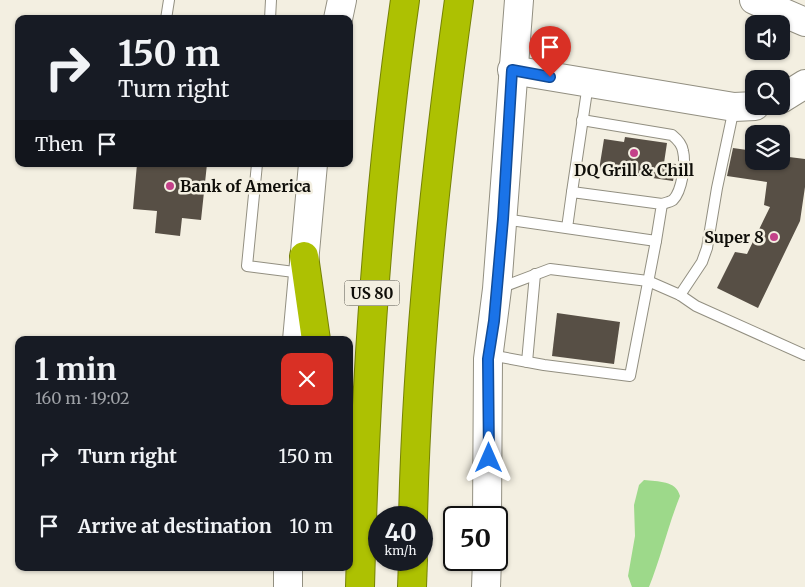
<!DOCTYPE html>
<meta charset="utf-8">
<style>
:root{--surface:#171b24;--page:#242831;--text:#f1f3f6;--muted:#9ea1a6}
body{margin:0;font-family:Merriweather,serif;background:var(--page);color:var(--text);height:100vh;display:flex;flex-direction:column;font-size:19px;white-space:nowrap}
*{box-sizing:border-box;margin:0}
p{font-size:16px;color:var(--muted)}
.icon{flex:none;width:28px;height:28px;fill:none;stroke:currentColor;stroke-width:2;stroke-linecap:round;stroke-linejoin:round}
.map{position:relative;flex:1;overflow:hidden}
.sheet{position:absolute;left:15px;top:336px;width:338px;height:235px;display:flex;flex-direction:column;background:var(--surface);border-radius:10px;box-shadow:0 1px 4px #0004}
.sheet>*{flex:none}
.banner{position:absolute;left:15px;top:15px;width:338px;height:152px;border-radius:10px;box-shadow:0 1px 4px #0004;background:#171b24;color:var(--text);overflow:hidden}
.controls{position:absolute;left:745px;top:15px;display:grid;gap:10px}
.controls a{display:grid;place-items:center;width:45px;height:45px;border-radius:10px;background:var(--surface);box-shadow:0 1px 4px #0004;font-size:25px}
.speed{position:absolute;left:368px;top:506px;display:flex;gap:10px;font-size:25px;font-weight:700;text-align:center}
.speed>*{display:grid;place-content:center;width:65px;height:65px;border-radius:50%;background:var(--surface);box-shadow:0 1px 4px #0004;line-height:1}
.speed small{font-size:12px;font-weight:400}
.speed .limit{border:2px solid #111;border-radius:8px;background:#fff;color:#111}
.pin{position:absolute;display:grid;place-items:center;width:42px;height:42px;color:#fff;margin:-51px -21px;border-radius:50% 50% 50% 0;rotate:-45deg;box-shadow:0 0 5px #0007}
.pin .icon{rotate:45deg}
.me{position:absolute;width:55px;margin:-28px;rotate:0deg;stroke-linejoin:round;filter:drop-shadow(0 0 4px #0008)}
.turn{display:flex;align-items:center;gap:18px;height:105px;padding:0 20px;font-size:22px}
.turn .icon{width:65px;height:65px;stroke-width:2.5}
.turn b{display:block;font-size:35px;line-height:42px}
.then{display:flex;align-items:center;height:48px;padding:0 20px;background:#0003;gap:10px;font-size:19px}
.round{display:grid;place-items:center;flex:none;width:52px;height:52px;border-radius:10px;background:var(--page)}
.summary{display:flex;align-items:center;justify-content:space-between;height:85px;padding:0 20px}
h1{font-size:30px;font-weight:700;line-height:38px}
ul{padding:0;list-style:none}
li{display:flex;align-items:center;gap:15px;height:70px;padding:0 20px}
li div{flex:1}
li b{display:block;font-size:19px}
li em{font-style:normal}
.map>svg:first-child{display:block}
</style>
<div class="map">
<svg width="805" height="587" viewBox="0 0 805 587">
<rect width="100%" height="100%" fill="#f3efe1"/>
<path fill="#9dd98a" d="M644,480C658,482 676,480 680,496C668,526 661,557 649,587H632L628,576L635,536L634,505L639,485Z"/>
<g fill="#574f45">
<polygon points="625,137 667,143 664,163 676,164 673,181 599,170 604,139 624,142"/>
<polygon points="733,148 754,151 754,161 781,161 781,156 805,159 805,187 800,221 758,308 717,288 735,252 747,254 770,207 764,205 767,182 727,176"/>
<polygon points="137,164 207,164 201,220 182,218 180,236 155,233 157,211 133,209"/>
<polygon points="557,313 620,322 614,364 552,356"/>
</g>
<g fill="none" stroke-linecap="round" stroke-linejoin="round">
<defs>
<g id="lane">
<polyline points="166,19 169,0"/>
<polyline points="270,19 271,0"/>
<path d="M582,120L672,135C677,139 682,144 683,151C686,163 682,191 673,200C670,202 665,203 662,204"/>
<polyline points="257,164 247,266 302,273"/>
<polyline points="572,192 588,84"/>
<polyline points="504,219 656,241 662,204 572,192 567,228"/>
<polyline points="500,288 550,269 648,281 680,295 696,306 805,355"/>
<polyline points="680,295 702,262 707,248 717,188 734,108"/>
<polyline points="490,355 544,365 630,376 656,241"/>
<polyline points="527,362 535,274"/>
</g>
<g id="secondary">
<polyline points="754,0 805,22"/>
<polyline points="338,19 342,0"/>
<polyline points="512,70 734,107 755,106"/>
<polyline points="781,99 805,84"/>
<polyline points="297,340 313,164"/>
<polyline points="487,518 488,359 497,289 519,0"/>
<polyline points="288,587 288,568"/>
<polyline points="486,587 487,560"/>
</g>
<g id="highway">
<polyline points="304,256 316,340"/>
<path d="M413,518C417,344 435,172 459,0"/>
<path d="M360,587C365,390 377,195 405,0"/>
<polyline points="412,587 413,560"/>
</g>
</defs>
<use href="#lane" stroke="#928f81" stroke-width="12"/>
<use href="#secondary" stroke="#928f81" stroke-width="30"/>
<use href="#highway" stroke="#768204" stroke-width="30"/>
<use href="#lane" stroke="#fff" stroke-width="10"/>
<use href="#secondary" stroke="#fff" stroke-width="28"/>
<use href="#highway" stroke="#adc102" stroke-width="28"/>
</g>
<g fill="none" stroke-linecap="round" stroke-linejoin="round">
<defs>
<polyline id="route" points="489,458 488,359 494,321 503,219 512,70 550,77"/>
</defs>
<use href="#route" stroke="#114b97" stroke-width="12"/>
<use href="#route" stroke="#1a73e8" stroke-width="9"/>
</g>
<g fill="#c34189" stroke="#f3efe1" stroke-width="2">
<circle cx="634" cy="153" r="5"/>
<circle cx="170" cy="186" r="5"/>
<circle cx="774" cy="237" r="5"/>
</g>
<g text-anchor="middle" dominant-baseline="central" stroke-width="5" stroke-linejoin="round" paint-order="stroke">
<rect fill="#f3efe1" stroke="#53524a" stroke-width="1" x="344.5" y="280.5" width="55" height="25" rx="4"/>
<g font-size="15" font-weight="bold" fill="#0f0e09">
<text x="372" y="293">US 80</text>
</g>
<g font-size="16" font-weight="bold" fill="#0f0e09" stroke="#f3efe1">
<text x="634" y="170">DQ Grill &amp; Chill</text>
<text x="180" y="186" text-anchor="start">Bank of America</text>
<text x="764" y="237" text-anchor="end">Super 8</text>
</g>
</g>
</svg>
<div class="controls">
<a><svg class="icon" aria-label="sound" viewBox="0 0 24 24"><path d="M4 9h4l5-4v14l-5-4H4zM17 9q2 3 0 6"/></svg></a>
<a><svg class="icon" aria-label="search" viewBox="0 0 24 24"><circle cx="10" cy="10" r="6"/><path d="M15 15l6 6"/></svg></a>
<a><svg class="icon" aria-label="layers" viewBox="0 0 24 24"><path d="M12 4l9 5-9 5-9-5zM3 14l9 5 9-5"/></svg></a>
</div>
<div class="speed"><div>40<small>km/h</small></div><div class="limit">50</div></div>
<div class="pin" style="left:550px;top:77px;background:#d93025"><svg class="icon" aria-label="arrive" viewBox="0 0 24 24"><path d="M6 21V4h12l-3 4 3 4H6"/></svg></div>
<svg class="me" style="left:489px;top:458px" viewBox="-20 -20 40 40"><path d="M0-17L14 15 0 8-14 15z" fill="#1a73e8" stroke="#fff" stroke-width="4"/></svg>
<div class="banner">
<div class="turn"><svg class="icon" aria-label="right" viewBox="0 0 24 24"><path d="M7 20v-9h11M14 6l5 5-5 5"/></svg><div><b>150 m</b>Turn right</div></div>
<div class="then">Then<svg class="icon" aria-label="arrive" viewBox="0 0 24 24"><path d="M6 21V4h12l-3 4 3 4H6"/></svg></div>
</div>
<section class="sheet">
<div class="summary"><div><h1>1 min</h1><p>160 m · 19:02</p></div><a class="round" style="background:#d93025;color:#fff"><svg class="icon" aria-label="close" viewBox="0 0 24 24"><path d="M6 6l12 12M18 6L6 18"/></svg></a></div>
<ul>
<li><svg class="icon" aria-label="right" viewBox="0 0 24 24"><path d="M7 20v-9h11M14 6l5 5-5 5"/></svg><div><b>Turn right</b></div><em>150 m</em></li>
<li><svg class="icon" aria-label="arrive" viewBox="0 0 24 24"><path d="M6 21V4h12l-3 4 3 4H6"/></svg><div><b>Arrive at destination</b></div><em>10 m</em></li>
</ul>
</section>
</div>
